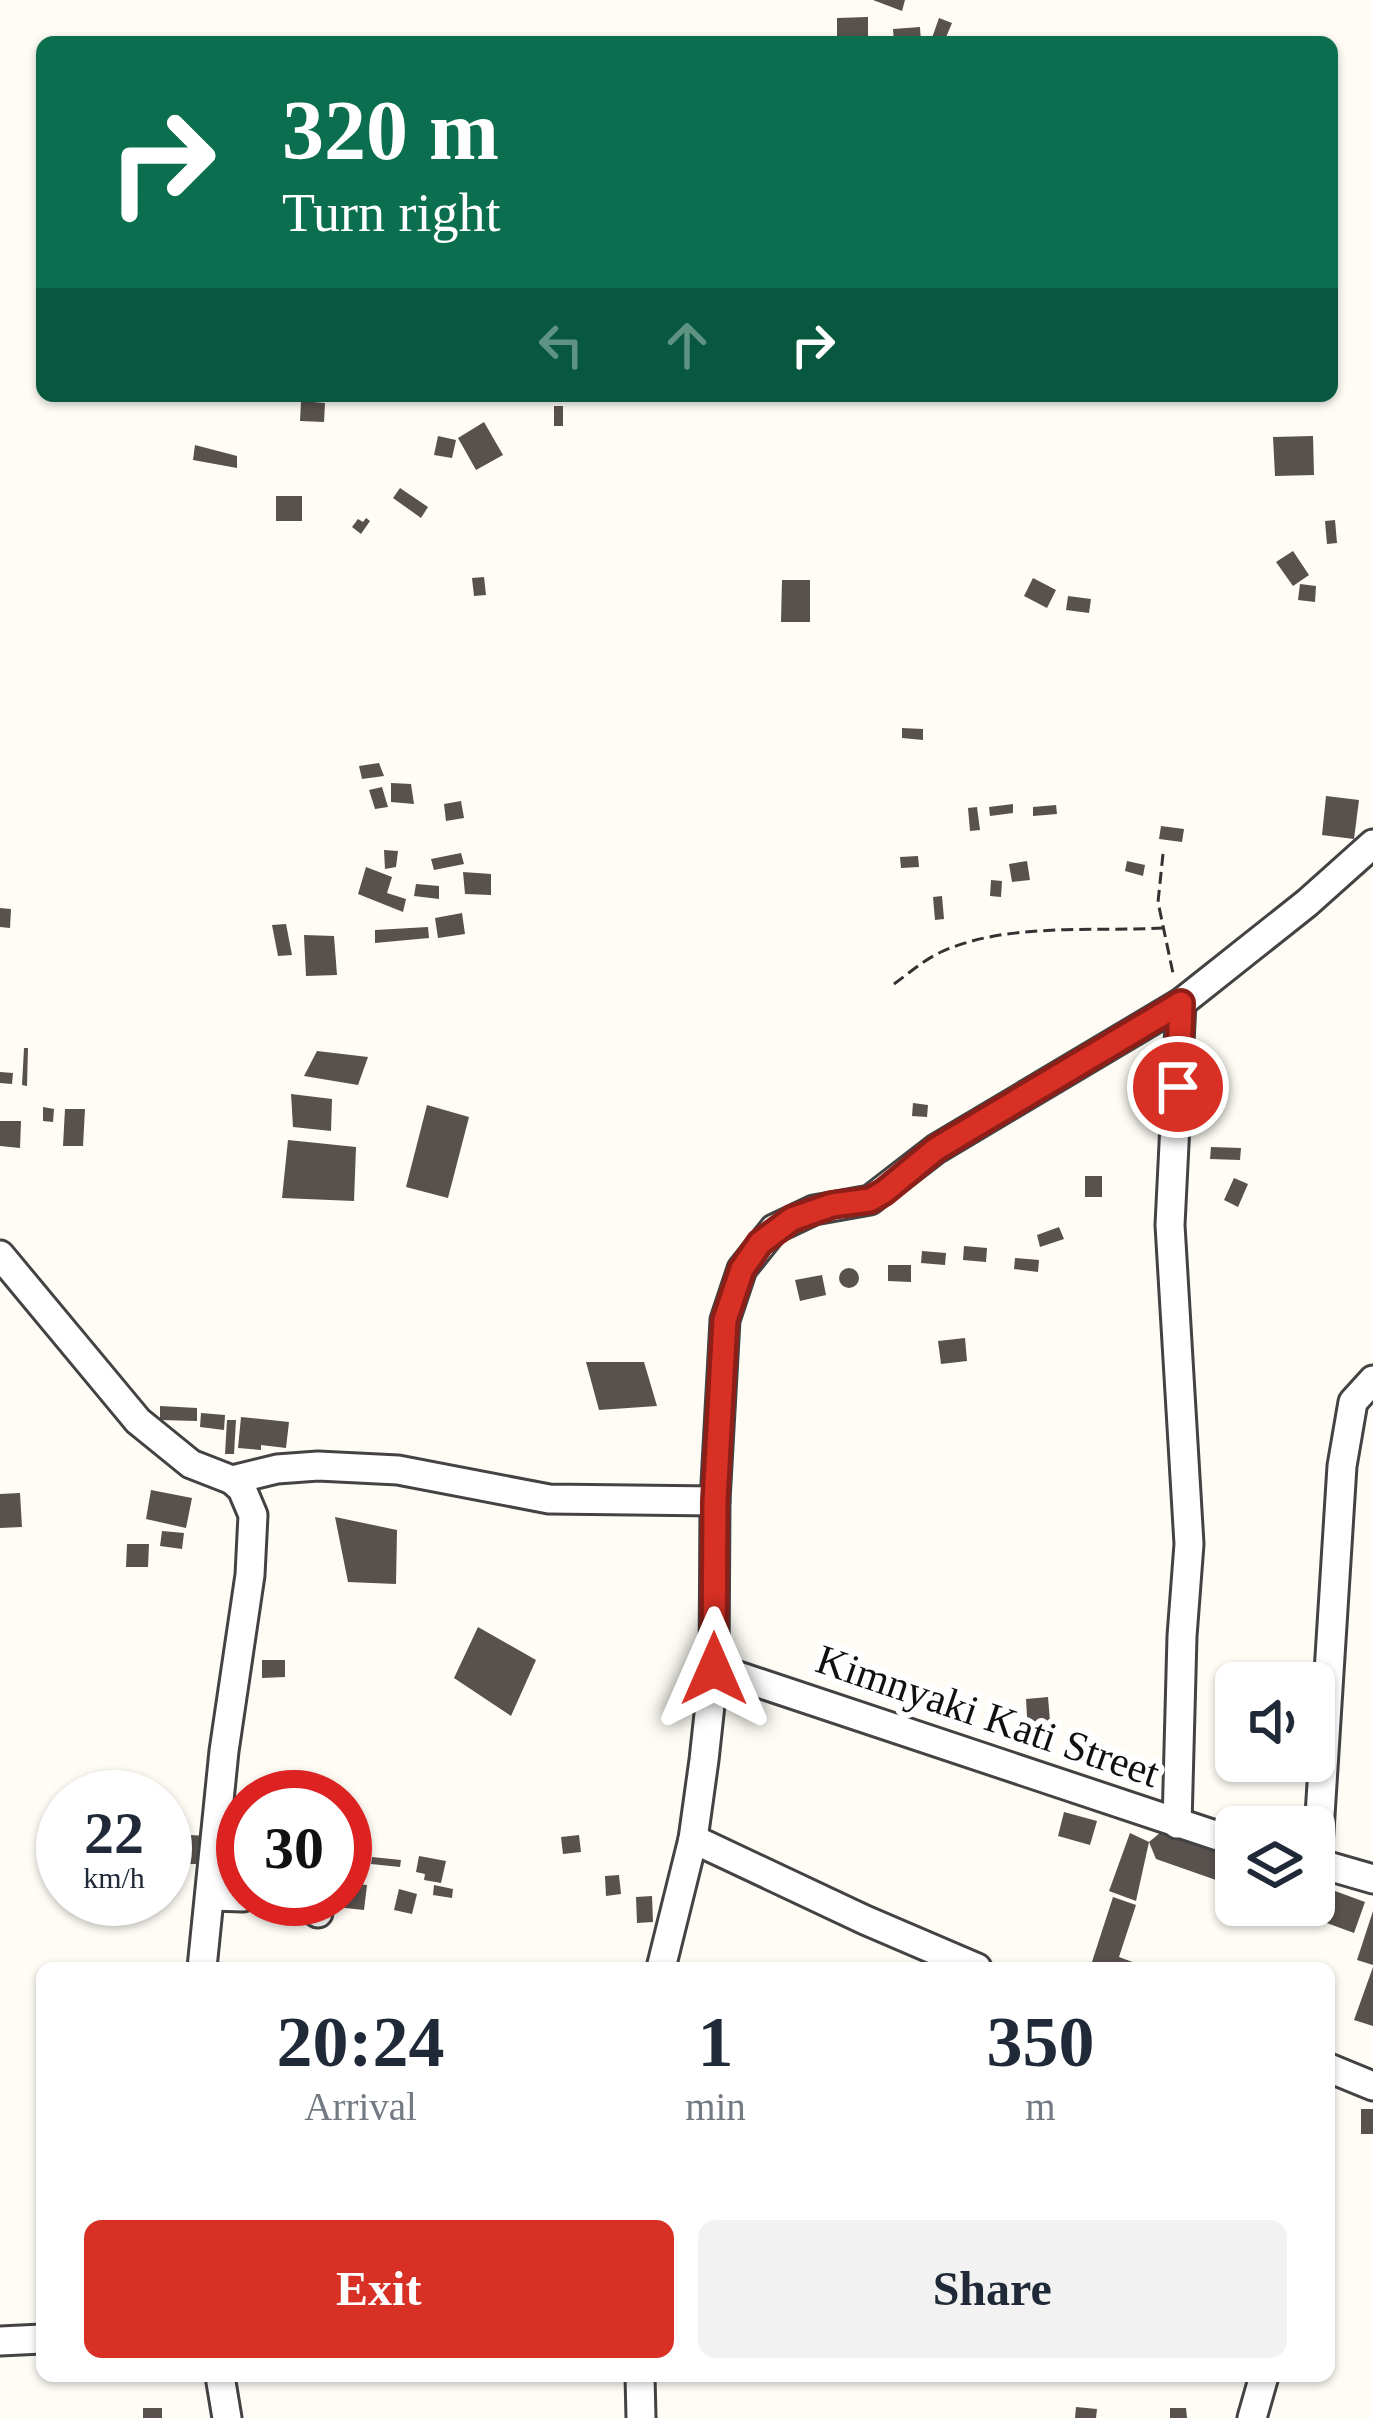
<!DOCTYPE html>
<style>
:root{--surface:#fff;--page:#f2f2f3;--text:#1f2937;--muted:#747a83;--accent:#d93025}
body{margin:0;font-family:"Times New Roman",serif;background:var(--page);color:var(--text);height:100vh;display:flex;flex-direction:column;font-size:45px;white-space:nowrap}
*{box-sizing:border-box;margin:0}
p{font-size:39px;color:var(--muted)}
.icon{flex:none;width:66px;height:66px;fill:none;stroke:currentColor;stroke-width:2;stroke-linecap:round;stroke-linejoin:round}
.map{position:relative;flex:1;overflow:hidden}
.sheet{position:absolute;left:36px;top:1962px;width:1299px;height:420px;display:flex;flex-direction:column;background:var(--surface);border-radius:18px;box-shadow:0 3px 9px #0004}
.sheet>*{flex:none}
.guide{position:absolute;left:36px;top:36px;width:1302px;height:366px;border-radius:18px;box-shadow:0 3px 9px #0004;background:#0b6e4f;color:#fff;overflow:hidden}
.controls{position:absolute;left:1215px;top:1662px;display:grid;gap:24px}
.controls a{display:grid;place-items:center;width:120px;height:120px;border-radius:18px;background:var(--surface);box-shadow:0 3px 9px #0004;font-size:60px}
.speed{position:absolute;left:36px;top:1770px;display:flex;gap:24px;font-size:60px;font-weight:700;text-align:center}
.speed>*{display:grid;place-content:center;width:156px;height:156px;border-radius:50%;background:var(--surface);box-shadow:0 3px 9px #0004;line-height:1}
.speed small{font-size:30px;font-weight:400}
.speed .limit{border:18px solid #d22;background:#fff;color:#111}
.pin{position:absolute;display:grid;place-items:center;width:102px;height:102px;color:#fff;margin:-51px;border:6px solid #fff;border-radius:50%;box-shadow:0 3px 12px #0007}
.me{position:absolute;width:132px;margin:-66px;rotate:0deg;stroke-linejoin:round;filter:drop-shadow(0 0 9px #0008)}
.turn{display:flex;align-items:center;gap:42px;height:252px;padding:0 48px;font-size:54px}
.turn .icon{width:156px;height:156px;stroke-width:2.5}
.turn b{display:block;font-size:84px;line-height:102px}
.lanes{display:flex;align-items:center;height:114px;padding:0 48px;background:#0003;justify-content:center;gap:60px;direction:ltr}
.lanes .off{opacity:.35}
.eta{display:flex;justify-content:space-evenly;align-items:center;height:204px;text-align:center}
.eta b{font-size:72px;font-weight:800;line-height:84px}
.button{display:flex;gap:24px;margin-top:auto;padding:24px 48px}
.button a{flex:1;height:138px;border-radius:18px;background:var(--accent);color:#fff;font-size:48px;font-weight:800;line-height:138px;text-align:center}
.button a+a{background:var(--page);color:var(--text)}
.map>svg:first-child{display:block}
</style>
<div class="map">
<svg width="1373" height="2418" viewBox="0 0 1373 2418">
<rect width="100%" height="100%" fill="#fefcf5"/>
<g fill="#58514e">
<polygon points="873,0 905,0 902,11"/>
<polygon points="868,17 868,36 837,36 837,18"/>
<polygon points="939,18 952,23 944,42 932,38"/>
<polygon points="920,27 921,42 894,42 893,29"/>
<polygon points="301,401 325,403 324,422 300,421"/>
<rect x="554" y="406" width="9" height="20"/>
<polygon points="484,422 503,455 476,470 458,438"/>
<polygon points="438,436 456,440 452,458 434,455"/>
<polygon points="1313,436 1314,475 1275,476 1273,437"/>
<polygon points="195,445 237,456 237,468 193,460"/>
<polygon points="400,488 428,507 421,518 393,498"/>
<rect x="276" y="496" width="26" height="25"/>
<polygon points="366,518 370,521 361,534 352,527 358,519 363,522"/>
<polygon points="1335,520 1337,543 1327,544 1325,521"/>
<polygon points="1293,551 1309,575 1293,586 1276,562"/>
<polygon points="484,577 486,595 474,596 472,578"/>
<polygon points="1033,578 1056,590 1047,608 1024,596"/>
<polygon points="782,580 810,580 810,622 781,622"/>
<polygon points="1300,584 1316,586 1315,602 1298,600"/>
<polygon points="1068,596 1091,599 1089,613 1066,610"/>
<polygon points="902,728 923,729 923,740 902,738"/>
<polygon points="379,763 384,776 362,779 359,766"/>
<polygon points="391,783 411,784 414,804 391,802"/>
<polygon points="382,787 388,807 375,809 369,790"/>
<polygon points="1326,796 1359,800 1354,839 1322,835"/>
<polygon points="461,801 464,818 446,821 444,804"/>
<polygon points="1013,804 1013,813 990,816 989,807"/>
<polygon points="1056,805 1057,814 1033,816 1033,807"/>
<polygon points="977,807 980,830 970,831 968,808"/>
<polygon points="1161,826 1184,829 1182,842 1159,839"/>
<polygon points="384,850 398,851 396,867 385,869"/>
<polygon points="461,853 464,864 434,870 431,859"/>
<polygon points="918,856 919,867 901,868 900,857"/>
<polygon points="1027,861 1030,880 1012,882 1009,864"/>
<polygon points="1127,861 1145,865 1143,876 1125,871"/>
<polygon points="366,867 392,877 387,893 406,899 403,912 358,894"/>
<polygon points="463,872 491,874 491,895 465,894"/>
<polygon points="991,880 1002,881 1001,897 990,896"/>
<polygon points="416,884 439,886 439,899 414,896"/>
<polygon points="942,896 944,919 935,920 933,897"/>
<polygon points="0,908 11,909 10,928 0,927"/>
<polygon points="462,913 465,934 438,938 435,918"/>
<polygon points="286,924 292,955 278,956 272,925"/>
<polygon points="428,927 429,938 375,943 375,930"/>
<polygon points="304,935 334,936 337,975 306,976"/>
<polygon points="24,1048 28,1048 27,1086 22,1085"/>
<polygon points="317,1051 368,1057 358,1085 304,1076"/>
<polygon points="0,1072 13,1073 12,1084 0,1083"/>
<polygon points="291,1094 332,1099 331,1131 293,1127"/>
<polygon points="913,1103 928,1105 927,1117 912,1116"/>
<polygon points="427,1105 469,1117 448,1198 406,1187"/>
<polygon points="43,1107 54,1109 53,1122 43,1121"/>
<polygon points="65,1109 85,1109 83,1146 63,1146"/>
<polygon points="0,1121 21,1121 20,1148 0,1146"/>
<polygon points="288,1140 356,1147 354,1201 282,1198"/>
<polygon points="1211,1147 1241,1148 1240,1160 1210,1159"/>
<rect x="1085" y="1176" width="17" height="21"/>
<polygon points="1234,1178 1248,1184 1238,1207 1224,1200"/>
<polygon points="1059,1227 1064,1239 1040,1247 1037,1235"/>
<polygon points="964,1246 987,1248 986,1262 963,1260"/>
<polygon points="922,1251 946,1253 945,1265 921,1263"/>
<polygon points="1015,1258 1039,1260 1038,1272 1014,1269"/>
<polygon points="888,1265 911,1265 911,1282 888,1281"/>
<circle cx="849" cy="1278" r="10"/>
<polygon points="822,1275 826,1295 800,1301 795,1280"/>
<polygon points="965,1338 967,1361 941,1364 938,1341"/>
<polygon points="586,1362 644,1362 657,1406 599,1410"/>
<polygon points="160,1406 197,1408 197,1421 160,1420"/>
<polygon points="201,1413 225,1415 224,1430 200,1427"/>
<polygon points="241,1417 289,1422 286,1448 261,1445 261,1450 238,1448"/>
<polygon points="227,1420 236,1420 234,1454 225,1454"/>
<polygon points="151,1490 192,1498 186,1528 146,1519"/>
<polygon points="20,1493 22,1527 0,1528 0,1494"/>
<polygon points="335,1517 397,1530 396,1584 348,1582"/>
<polygon points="162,1531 184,1533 182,1549 160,1546"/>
<polygon points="127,1544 149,1544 148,1567 126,1567"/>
<polygon points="478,1627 536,1660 511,1716 454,1678"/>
<polygon points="262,1660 285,1660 285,1677 262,1678"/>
<polygon points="1048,1697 1051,1733 1028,1734 1026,1699"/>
<polygon points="1064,1812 1097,1821 1090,1845 1058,1836"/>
<polygon points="1259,1822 1300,1823 1300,1827 1259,1827"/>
<polygon points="1167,1827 1236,1851 1236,1887 1156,1859 1149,1842"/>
<polygon points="1130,1833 1149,1842 1136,1901 1109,1891"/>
<polygon points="189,1835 208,1836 208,1864 189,1864"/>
<polygon points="579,1835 581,1852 563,1854 561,1837"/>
<polygon points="419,1856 446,1861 441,1883 424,1880 425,1874 416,1872"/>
<polygon points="372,1857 401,1860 400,1867 371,1864"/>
<polygon points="619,1875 621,1894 606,1896 605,1876"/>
<polygon points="345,1883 367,1885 364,1910 336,1907 336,1899 345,1899"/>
<polygon points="1316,1884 1365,1902 1354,1933 1305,1915 1309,1905 1314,1905"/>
<polygon points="434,1885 453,1889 452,1898 433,1895"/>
<polygon points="399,1889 417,1894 412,1914 394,1910"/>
<polygon points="652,1896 653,1922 637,1923 636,1897"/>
<polygon points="1113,1897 1136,1905 1119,1957 1149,1968 1090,1968"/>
<polygon points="1373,1911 1373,1965 1357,1960"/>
<polygon points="1373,1967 1373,2026 1354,2020"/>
<rect x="1361" y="2109" width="12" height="25"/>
<polygon points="1076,2407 1097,2409 1096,2418 1075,2418"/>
<rect x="143" y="2408" width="19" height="10"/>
<polygon points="1170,2408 1186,2408 1187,2418 1170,2418"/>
</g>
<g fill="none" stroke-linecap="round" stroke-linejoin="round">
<defs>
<g id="minor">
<polyline points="0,1255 138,1421 191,1464 232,1480 242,1489 253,1515 250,1575 224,1751 202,1968"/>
<polyline points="232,1480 277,1469 318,1466 398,1470 549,1499 715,1501"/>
<polyline points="714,1668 1236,1842"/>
<polyline points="1177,1824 1182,1636 1189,1544 1170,1225 1181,1003"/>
<polyline points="693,1839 865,1920 977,1968"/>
<polyline points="1314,1862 1373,1879"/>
<polyline points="1317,1863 1342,1466 1353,1402 1373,1380"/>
<polyline points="210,1896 243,1897"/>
<polyline points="275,1899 303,1904 318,1913"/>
<polyline points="661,1968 693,1839 704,1760 714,1668 715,1501 725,1320 742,1269 774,1229 814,1210 870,1200 936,1149 1181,1003 1307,903 1373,844"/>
<polyline points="1329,2068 1373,2086"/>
<polyline points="0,2341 42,2339"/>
<polyline points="220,2376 227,2418"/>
<polyline points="640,2376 641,2418"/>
<polyline points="1252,2418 1264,2376"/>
</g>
</defs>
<use href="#minor" stroke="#434343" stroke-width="33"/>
<g stroke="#323232" stroke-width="3" stroke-dasharray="12 6" stroke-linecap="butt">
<polyline points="1163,854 1158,902 1174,978"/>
<path d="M894,984C909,973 924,960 941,952C1007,922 1093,932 1164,928"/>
</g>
<use href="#minor" stroke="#fff" stroke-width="27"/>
</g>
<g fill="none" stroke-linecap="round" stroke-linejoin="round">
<defs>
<polyline id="route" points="714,1669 715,1501 725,1320 742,1269 760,1243 792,1219 832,1205 870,1200 884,1192 936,1149 1181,1003 1178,1087"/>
</defs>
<use href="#route" stroke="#8d1f18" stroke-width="30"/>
<use href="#route" stroke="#d93025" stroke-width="21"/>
</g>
<g text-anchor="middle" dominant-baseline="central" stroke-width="12" stroke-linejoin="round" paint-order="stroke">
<g font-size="42" fill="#101010" stroke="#fff">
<text transform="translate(988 1716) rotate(19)">Kimnyaki Kati Street</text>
</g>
</g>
</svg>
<div class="controls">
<a><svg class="icon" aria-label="sound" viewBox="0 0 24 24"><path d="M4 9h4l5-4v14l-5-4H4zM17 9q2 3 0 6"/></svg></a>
<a><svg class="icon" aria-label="layers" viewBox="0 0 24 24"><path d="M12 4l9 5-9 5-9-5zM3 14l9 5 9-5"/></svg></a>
</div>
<div class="speed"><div>22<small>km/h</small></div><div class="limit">30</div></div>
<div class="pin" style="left:1178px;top:1087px;background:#d93025"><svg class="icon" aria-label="arrive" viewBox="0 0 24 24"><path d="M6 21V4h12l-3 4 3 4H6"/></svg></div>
<svg class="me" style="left:714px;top:1669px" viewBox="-20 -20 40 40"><path d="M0-17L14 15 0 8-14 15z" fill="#d93025" stroke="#fff" stroke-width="4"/></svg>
<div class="guide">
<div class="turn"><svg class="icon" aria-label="right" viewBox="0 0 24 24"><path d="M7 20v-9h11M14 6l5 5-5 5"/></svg><div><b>320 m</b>Turn right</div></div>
<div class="lanes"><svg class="icon off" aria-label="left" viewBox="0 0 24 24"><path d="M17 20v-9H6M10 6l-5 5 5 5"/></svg><svg class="icon off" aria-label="ahead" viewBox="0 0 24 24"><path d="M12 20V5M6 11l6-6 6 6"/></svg><svg class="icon" aria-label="right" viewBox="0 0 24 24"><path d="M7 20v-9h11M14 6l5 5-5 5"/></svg></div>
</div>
<section class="sheet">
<div class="eta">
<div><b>20:24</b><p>Arrival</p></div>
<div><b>1</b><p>min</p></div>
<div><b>350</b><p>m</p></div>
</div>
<div class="button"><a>Exit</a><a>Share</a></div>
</section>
</div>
